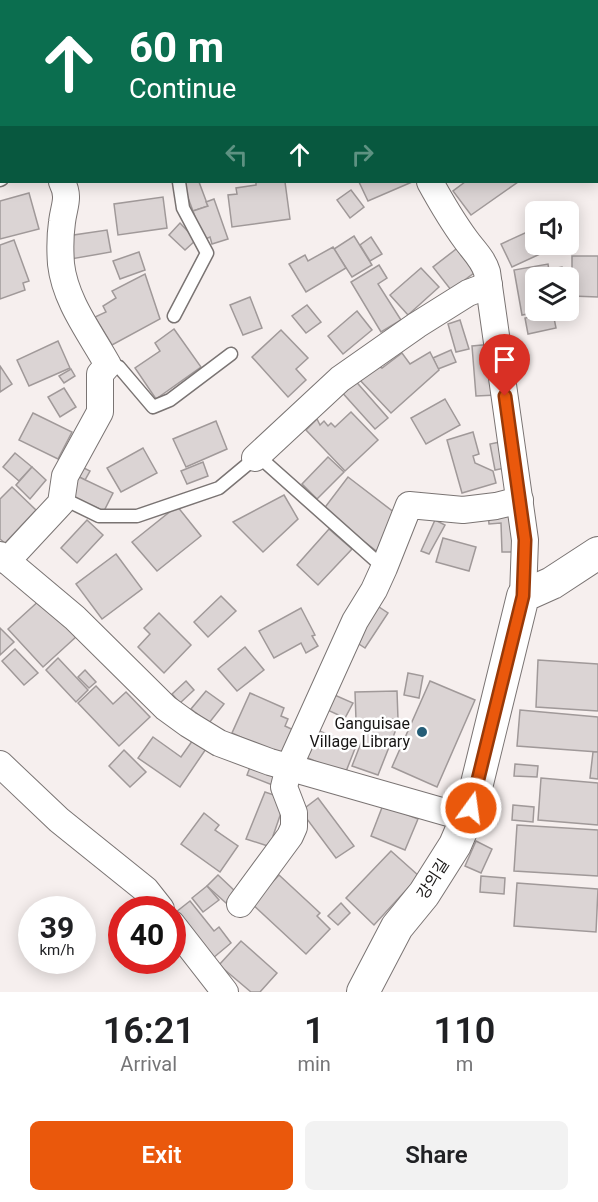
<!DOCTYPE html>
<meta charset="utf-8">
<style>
:root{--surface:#fff;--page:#f2f2f2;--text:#202124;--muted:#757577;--accent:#ea580c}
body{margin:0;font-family:Roboto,"Noto Sans KR",sans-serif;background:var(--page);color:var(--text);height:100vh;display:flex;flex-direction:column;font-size:22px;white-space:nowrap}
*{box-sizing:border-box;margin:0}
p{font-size:20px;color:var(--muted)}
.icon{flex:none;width:33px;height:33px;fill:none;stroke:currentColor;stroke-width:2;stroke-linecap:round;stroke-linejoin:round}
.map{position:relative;height:992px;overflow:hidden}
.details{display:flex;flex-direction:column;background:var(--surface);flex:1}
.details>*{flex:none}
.banner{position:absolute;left:0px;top:0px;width:598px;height:183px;box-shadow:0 3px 15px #0003;background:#0b6e4f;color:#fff;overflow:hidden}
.fabs{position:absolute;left:525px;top:201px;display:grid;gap:12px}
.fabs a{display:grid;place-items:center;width:54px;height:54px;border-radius:9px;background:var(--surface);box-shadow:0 3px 15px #0003;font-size:30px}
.speed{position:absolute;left:18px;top:896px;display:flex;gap:12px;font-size:30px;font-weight:700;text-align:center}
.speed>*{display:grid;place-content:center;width:78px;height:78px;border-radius:50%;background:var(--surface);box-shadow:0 3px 15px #0003;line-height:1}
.speed small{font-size:15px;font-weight:400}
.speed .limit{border:9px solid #d22;background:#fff;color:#111}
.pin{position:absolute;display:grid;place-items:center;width:51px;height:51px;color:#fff;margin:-62px -26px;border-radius:50% 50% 50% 0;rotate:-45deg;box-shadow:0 0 6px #0007}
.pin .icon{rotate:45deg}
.me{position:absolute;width:66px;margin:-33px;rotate:14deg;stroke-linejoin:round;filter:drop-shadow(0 0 4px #0008)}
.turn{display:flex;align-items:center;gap:21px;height:126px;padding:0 30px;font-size:27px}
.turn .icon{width:78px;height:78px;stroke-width:2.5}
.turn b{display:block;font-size:42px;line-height:51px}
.lanes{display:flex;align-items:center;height:57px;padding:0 30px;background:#0003;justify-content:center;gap:30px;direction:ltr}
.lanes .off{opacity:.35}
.eta{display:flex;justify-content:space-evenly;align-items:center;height:102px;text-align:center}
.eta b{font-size:36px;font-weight:600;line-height:42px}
.action{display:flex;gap:12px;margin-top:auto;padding:12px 30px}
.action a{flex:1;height:69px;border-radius:9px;background:var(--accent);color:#fff;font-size:24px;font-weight:600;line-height:69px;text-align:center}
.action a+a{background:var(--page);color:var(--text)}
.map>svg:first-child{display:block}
</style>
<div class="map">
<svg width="598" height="992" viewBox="0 0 598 992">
<rect width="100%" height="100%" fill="#f6efee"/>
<g fill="#dbd4d4" stroke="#a09999" stroke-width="1.5">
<polygon points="249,0 287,0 289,2 251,2"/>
<polygon points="551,0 598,0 598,39 597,2 550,2"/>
<polygon points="182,182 199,182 208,206 193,211"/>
<polygon points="256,182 285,182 290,219 232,227 228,195 237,194 236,188 256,185"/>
<polygon points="359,182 412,182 368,201"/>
<polygon points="465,182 518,182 471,215 453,191"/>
<polygon points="351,190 364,207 350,218 337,200"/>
<polygon points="29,193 39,229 0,239 0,201"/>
<polygon points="163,197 167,228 118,235 114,204"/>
<polygon points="214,199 228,239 212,244 210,237 203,240 193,211 208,206 206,202"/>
<polygon points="180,223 196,240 185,250 169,235"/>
<polygon points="536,228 536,244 551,244 553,248 512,267 501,244"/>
<polygon points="107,230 111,252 71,259 67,236"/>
<polygon points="354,236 372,265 352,277 334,249"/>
<polygon points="371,237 382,254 370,261 360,245"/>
<polygon points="14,240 29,281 23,283 25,290 0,299 0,245"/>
<polygon points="460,246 478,270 451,290 433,267"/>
<polygon points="333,247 346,268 306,292 289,264 305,255 308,261"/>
<polygon points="139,252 145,270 120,279 113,261"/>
<polygon points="572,256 598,256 598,297 572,296"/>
<polygon points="548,264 550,278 536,278 536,310 549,310 522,315 514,270"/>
<polygon points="379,265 387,278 378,284 401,320 381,332 351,282"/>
<polygon points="562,267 564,278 553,278 551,269"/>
<polygon points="421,268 439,287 408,315 390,295"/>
<polygon points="145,274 160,319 112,345 95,317 106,312 103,306 116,298 112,291"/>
<polygon points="250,297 262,328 243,335 230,305"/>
<polygon points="568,301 572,318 561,319 559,310 568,310"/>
<polygon points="307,305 321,322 306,333 292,316"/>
<polygon points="357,311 372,330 343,354 328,336"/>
<polygon points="553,313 556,328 528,334 525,318"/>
<polygon points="460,320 469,349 456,352 448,324"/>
<polygon points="174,329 201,367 156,399 135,368 160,351 155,343"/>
<polygon points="281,330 308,358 296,369 306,380 288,397 252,357"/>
<polygon points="58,341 70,368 29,386 17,360"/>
<polygon points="493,344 497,395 476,396 472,346"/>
<polygon points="451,350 456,362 438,369 433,358"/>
<polygon points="430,352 439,370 391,413 358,378 375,364 382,368 402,353 410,364"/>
<polygon points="0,366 12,384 0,392"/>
<polygon points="71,369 75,376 64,383 59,376"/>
<polygon points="352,377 388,418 375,429 339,389"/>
<polygon points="64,388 76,407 60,417 48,397"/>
<polygon points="445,399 460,425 426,444 411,418"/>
<polygon points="351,412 378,440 345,471 306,430 317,419 320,425 324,421 328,426 331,423 335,427"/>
<polygon points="33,413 72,432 58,459 19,440"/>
<polygon points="216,421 227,449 186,467 173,439"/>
<polygon points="473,432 479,454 473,456 475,463 493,471 496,483 462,493 447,440"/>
<polygon points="500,442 505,468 495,470 490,444"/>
<polygon points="143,448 157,473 121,492 107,468"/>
<polygon points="15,453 32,467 19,481 3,467"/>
<polygon points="328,457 344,472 317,499 302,484"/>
<polygon points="203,462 208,476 187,484 181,471"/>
<polygon points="78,465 90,471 85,480 73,474"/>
<polygon points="32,467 46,480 30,499 16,485"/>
<polygon points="77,476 113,493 104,511 69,495"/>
<polygon points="348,477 395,513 379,553 323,510"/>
<polygon points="12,487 36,510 5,543 0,539 0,499"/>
<polygon points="284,495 298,519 263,552 233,522"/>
<polygon points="177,506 201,536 157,571 132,542"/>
<polygon points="515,513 517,552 502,552 501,523 489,524 488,514"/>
<polygon points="87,520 103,535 77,563 61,548"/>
<polygon points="435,520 445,525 429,554 421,551"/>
<polygon points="329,529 352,549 318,585 297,565"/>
<polygon points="443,538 476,547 469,571 436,562"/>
<polygon points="116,554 142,589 102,619 76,584"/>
<polygon points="221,596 236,611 208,637 194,622"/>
<polygon points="42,598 77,636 43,667 8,629"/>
<polygon points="373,603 388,613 365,648 350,638"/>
<polygon points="301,608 315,635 312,636 318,646 306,653 301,643 274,658 259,631"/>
<polygon points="159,613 191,645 164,673 138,647 150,634 144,628"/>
<polygon points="0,628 14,642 0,655"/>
<polygon points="245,647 264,670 237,691 218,669"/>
<polygon points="15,649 38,673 24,685 2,661"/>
<polygon points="58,658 88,690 76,702 46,670"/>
<polygon points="538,660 598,664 598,711 536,707"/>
<polygon points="85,670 96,682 89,688 78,677"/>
<polygon points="408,673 423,676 419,698 404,695"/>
<polygon points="186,681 194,690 180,703 172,694"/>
<polygon points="430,681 475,700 437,787 392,767"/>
<polygon points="96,686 113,704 126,692 150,717 119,746 78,703"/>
<polygon points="206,691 224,704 209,723 191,709"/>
<polygon points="397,691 398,719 356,720 355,692"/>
<polygon points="250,693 284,708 281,716 288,719 285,726 298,732 286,758 232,733"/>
<polygon points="330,693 353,703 345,718 323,708"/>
<polygon points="520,710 598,717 598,752 517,746"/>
<polygon points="368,725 397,727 378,775 352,766"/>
<polygon points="312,728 356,746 345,774 301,755"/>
<polygon points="153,737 181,757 195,737 208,746 180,787 138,758"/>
<polygon points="124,750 146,772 130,787 109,766"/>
<polygon points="593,752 598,752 598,779 590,778"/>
<polygon points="252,762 280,773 275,786 247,775"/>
<polygon points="515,764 538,766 537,777 514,776"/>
<polygon points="541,778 598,783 598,825 538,820"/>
<polygon points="265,792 277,796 283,807 273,836 276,838 271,847 246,839"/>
<polygon points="318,798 354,846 336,858 301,811"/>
<polygon points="383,805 418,819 405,850 371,836"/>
<polygon points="513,805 534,807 533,822 512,820"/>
<polygon points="204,813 219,825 215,830 238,846 220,872 181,844"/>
<polygon points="517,825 598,830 598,876 514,871"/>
<polygon points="476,841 492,849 481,873 465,866"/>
<polygon points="391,851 419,876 374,925 346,898"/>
<polygon points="218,875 236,892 226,903 207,886"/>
<polygon points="279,875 320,913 317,916 330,929 306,954 252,904"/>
<polygon points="481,876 505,878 504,894 480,892"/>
<polygon points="517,883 598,889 596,932 514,926"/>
<polygon points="207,886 219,900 203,912 192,898"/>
<polygon points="190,901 214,931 219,927 231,943 213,958 176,912"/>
<polygon points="341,903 350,913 338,925 328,916"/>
<polygon points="241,941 277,973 260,992 251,992 219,965"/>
</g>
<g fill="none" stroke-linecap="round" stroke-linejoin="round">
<defs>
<g id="service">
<polyline points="222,2 223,0"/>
<polyline points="358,2 359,0"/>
<polyline points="544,2 544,0"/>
<polyline points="0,180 2,179"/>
<polyline points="174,316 207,253 183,208 179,182"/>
<polyline points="108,365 119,367 153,407 170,400 231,354"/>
<polyline points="257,455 384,568"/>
<polyline points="62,498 99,516 137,516 219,488 255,458"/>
</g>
<g id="minor">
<polyline points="318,0 321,2"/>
<polyline points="0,31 2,34"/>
<path d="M430,182C441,202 452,221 466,240C474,251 483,259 487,272L525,540L523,596"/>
<polyline points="255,458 340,379 417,325 468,293 489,285"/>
<polyline points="0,555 75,618 166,708 188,724 219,743 270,762 466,818"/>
<path d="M7,561L61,503L65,476L100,412V374L108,365C91,334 65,301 61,264C60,250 60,236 62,222C64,205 70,198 62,182"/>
<polyline points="0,764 59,820 146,890 161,909"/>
<polyline points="240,904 290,836 294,827 294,813 284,787 289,767 355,621 374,590 384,568 409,505 463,510 496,506 520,500"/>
<polyline points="172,924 225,992"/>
</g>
<polyline id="tertiary" points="363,992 397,927 424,894 455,845 471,808 523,596 552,583 598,553"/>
</defs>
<use href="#service" stroke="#7a7473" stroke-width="15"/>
<use href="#minor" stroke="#7a7473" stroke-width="28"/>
<use href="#tertiary" stroke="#7a7473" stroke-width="34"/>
<use href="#service" stroke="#fff" stroke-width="12"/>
<use href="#minor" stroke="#fff" stroke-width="26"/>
<use href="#tertiary" stroke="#fff" stroke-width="32"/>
</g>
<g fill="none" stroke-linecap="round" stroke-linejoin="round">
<defs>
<polyline id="route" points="471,808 523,596 525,540 505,396"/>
</defs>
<use href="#route" stroke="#983908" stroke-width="15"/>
<use href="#route" stroke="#ea580c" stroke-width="10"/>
</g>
<circle fill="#255d77" stroke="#fff" stroke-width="2" cx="422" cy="732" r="6"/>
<g text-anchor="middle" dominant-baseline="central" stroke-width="5" stroke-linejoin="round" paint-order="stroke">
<g font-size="16" fill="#181615" stroke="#fff" text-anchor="end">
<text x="410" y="723">Ganguisae<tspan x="410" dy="18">Village Library</tspan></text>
</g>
<g font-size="16" fill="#181615" stroke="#fff">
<text transform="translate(433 879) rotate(-57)">강의길</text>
</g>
</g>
</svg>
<div class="fabs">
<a><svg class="icon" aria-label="sound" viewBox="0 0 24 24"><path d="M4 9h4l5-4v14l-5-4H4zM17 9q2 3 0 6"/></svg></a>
<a><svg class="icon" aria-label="layers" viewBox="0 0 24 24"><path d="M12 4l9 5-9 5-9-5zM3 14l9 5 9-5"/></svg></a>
</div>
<div class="speed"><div>39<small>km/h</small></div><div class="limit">40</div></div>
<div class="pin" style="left:505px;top:396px;background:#d93025"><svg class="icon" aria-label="arrive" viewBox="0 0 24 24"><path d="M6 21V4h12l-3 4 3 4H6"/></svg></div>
<svg class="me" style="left:471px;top:808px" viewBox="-20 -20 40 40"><circle r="17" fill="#ea580c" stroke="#fff" stroke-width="3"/><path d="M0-11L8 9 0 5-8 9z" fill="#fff"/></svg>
<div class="banner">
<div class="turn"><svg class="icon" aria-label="ahead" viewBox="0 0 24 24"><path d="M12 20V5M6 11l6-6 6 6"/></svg><div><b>60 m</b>Continue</div></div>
<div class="lanes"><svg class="icon off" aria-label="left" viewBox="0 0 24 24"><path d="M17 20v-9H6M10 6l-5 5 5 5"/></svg><svg class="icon" aria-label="ahead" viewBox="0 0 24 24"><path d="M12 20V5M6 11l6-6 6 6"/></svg><svg class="icon off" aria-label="right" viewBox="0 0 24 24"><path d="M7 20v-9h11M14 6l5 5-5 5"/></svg></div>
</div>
</div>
<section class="details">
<div class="eta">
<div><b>16:21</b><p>Arrival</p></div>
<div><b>1</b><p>min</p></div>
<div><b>110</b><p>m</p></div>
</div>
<div class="action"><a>Exit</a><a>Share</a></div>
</section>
